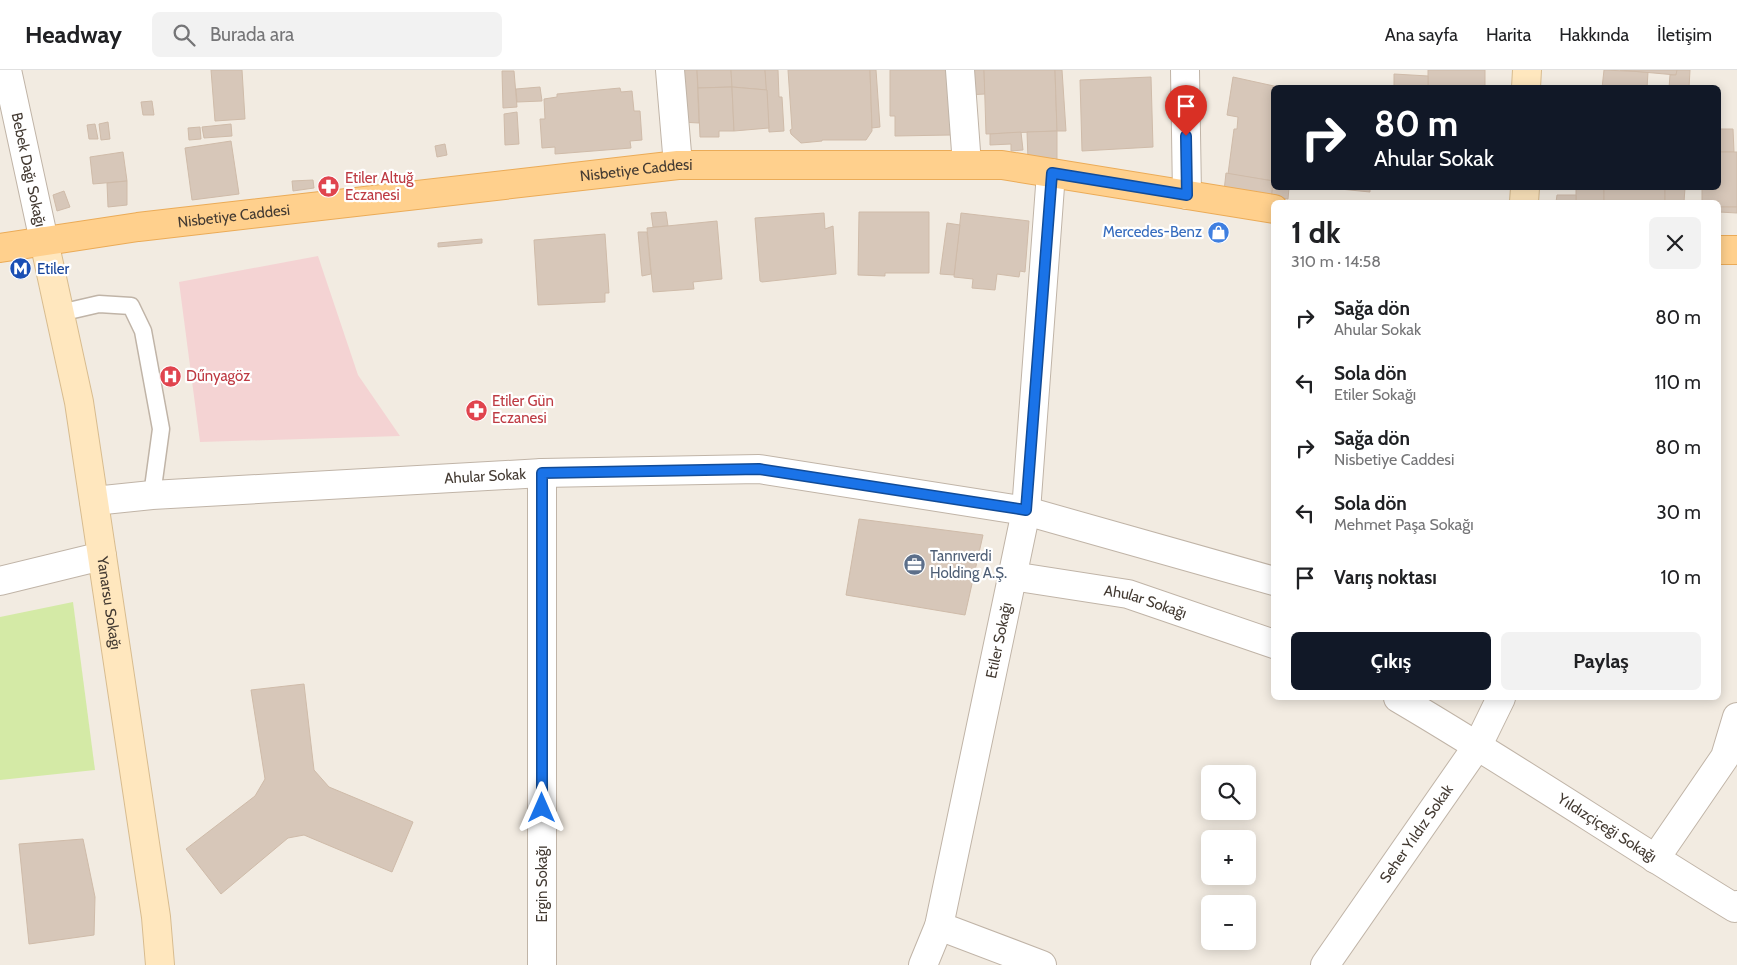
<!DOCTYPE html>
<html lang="tr">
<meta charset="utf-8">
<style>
:root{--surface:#fff;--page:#f2f2f2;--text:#202124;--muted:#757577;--line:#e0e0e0;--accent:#111827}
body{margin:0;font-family:Cabin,sans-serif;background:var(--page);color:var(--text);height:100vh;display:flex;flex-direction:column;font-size:19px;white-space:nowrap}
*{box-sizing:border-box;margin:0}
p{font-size:16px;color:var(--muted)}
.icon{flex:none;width:28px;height:28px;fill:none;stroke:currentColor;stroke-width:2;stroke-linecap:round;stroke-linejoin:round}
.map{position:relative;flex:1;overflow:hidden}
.sheet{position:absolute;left:1271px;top:130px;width:450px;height:500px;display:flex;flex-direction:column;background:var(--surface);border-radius:8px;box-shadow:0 2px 12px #0003}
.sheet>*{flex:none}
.banner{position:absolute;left:1271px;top:15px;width:450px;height:105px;border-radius:8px;box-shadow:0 2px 12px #0003;background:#111827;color:#fff;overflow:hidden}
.buttons{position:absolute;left:1201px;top:695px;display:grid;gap:10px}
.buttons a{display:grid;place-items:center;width:55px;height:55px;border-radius:8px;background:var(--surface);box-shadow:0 2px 12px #0003;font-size:25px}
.pin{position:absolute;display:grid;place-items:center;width:42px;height:42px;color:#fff;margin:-51px -21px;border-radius:50% 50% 50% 0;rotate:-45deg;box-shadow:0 0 5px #0007}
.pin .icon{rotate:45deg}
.me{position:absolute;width:55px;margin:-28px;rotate:0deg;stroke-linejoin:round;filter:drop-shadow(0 0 4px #0008)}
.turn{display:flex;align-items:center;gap:18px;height:105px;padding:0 20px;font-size:22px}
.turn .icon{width:65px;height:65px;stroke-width:2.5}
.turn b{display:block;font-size:35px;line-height:42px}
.round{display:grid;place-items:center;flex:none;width:52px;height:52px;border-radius:8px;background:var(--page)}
.headline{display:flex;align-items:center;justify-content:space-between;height:85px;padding:0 20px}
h1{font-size:30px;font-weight:700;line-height:38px}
.action{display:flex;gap:10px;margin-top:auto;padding:10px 20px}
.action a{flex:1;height:58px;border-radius:8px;background:var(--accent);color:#fff;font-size:20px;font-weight:700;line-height:58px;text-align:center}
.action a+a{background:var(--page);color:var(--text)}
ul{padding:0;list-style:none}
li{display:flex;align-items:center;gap:15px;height:65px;padding:0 20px}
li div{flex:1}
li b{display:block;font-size:19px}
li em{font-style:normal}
header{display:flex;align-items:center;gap:30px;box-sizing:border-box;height:70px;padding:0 25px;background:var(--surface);border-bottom:1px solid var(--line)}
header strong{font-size:24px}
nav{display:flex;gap:28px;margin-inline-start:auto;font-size:18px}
.search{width:350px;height:45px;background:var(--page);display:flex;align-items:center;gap:12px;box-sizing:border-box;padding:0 18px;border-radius:8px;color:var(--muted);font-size:19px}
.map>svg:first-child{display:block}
</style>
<header>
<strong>Headway</strong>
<div class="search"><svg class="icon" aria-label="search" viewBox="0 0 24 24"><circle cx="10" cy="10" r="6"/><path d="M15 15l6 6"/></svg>Burada ara</div>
<nav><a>Ana sayfa</a><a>Harita</a><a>Hakkında</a><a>İletişim</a></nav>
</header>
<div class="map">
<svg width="1737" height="895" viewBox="0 0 1737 895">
<rect width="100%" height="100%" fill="#f2ebe1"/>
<polygon fill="#f4d3d3" points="318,186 358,305 400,366 200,372 179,212"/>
<polygon fill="#d4eaa6" points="73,532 95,700 0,710 0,547"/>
<g fill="#d7c7b9" stroke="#cfbba9">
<polygon points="211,0 242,0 245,49 215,51"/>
<polygon points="678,0 697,0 699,53 680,52"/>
<polygon points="697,0 731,0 732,17 698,18"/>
<polygon points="731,0 765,0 767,20 732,17"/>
<polygon points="765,0 778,0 779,27 782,27 784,61 769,62"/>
<polygon points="788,0 870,0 872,61 866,70 822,70 822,71 801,73 791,64 790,60 792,59"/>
<polygon points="870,0 876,0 880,57 872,58"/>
<polygon points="890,0 954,0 951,65 895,66 895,46 890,46"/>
<polygon points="965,0 984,0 985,24 966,25"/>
<polygon points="984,0 1055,0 1057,61 986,64"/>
<polygon points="1055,0 1062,0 1066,61 1057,61"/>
<rect x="1428" y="0" width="57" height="18"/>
<polygon points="1604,0 1648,2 1647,18 1602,18"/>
<polygon points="1620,0 1677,0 1676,5"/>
<polygon points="1677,0 1690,0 1689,18 1669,18 1670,5 1676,5"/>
<polygon points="502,1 514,1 517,37 503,38"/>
<polygon points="1394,4 1428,6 1428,18 1394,18"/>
<polygon points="1151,7 1153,77 1082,81 1080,10"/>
<polygon points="1233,7 1283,18 1274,18 1274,111 1228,104 1234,59 1237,59 1238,47 1227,45"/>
<polygon points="540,17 542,31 517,32 516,19"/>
<polygon points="732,17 734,61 719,61 719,67 700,67 698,18"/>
<polygon points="732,17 767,20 769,58 734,61"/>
<polygon points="620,18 621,22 632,21 634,41 640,41 642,70 630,71 631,78 568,83 555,84 555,77 542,78 540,49 545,49 544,29 557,27 557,24"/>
<polygon points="152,31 154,45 143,45 141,32"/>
<polygon points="517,42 519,74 505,75 504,44"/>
<polygon points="108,52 110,69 101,70 99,54"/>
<polygon points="95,54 98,69 89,69 87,55"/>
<polygon points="231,54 232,66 204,68 202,57"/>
<polygon points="200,57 201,69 189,70 188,58"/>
<polygon points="1719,59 1733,59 1734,82 1719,82"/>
<polygon points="1057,61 1057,93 1028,90 1027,62"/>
<polygon points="1021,62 1023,80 1011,81 1011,74 990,75 990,64"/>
<polygon points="231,71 239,124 192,130 185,78"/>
<polygon points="445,74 447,85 437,87 435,76"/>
<polygon points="123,82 127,111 93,114 90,87"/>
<polygon points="1719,82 1737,82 1737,137 1719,137 1719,132 1702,132 1702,118 1719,118"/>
<polygon points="1226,103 1273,111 1271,127 1224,121"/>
<polygon points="313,110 314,118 293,121 292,111"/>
<polygon points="127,111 127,135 108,137 107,113"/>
<polygon points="1273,111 1274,118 1289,118 1288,129 1272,126"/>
<polygon points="1330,118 1370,118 1370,122"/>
<rect x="1576" y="118" width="28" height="14"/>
<rect x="1604" y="118" width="61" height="14"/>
<polygon points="1665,118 1685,118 1684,132 1665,132"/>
<polygon points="64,121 70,137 57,141 53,125"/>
<polygon points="1557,125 1576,125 1576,132 1556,132"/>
<polygon points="1719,137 1737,137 1737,143 1719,142"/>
<polygon points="666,142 668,156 653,157 651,143"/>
<polygon points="859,142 929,142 929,203 885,203 885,206 858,205"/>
<polygon points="824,143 825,159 833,156 836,204 762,212 760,211 755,148"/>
<polygon points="961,143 1029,151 1025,202 1020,201 1019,207 997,204 995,220 972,218 973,209 954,207"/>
<polygon points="717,151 722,209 693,212 694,219 653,222 647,158"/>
<polygon points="947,153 960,155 954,205 940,204"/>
<polygon points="638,162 647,162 651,204 642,206"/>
<polygon points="605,164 609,223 605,223 605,232 538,235 534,170"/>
<polygon points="482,169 482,173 438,177 438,173"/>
<polygon points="859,449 983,465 965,545 846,525"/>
<polygon points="304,614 314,700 329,717 413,752 392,802 304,765 288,768 221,824 186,779 255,726 265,709 251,620"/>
<polygon points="83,769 95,827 94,865 29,874 19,774"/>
</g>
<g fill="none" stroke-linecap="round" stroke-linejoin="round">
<defs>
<polyline id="lane" points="60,243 99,234 131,236 143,261 161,359 152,425"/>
<g id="street">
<path id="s1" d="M7,0L44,171"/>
<polyline points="670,0 678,95"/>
<polyline points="960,0 967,95"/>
<polyline points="1185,0 1187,125"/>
<polyline points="542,403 542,895"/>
<path id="s2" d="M94,431L152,425L542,403L759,399L1026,441L1274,511"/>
<path id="s3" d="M1012,506L1128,524L1274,574"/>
<polyline points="0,511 102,486"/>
<path id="s4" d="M1398,628C1512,695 1622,769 1735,838L1737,835"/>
<polyline points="1655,789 1725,687 1737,647"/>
<polyline points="939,856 1042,895"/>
<path id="s5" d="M923,895L939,856L1026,441L1051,103"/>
<path id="s6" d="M1325,895L1478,675L1501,628"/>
</g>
<g id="secondary">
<polyline points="1526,18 1527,0"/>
<polyline points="1524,132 1525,118"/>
<path id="s7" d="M44,171L79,332L156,847L160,895"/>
</g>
<g id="primary">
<path id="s8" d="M0,178L138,157L678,95H1002L1274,139"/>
<polyline points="1719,180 1737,180"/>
</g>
</defs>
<use href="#lane" stroke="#c0b4a7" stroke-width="19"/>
<use href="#street" stroke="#c0b4a7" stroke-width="30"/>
<use href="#secondary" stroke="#d8bc8f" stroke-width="30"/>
<use href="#primary" stroke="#ebab57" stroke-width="30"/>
<use href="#lane" stroke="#fff" stroke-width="16"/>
<use href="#street" stroke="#fff" stroke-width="28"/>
<use href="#secondary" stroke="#ffe7be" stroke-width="28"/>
<use href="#primary" stroke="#ffd08d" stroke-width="28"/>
</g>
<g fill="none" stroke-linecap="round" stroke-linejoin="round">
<defs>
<polyline id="route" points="542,738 542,403 759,399 1026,440 1052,103 1187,125 1186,66"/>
</defs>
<use href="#route" stroke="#114b97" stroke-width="12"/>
<use href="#route" stroke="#1a73e8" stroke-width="9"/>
</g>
<defs>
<symbol id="pharmacy-disc" viewBox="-11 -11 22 22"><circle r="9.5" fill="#e0444e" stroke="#fff"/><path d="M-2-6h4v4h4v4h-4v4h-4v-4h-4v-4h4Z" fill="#fff"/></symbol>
<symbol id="shop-disc" viewBox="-11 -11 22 22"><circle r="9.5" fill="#3f7fe0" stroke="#fff"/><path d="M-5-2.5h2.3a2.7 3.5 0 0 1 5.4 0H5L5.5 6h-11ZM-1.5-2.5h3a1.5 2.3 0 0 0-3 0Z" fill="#fff"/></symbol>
<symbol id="metro-disc" viewBox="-11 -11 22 22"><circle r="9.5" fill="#1a4fb4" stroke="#fff"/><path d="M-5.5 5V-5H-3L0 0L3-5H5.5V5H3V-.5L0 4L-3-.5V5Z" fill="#fff"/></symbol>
<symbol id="hospital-disc" viewBox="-11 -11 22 22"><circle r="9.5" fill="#e0444e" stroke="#fff"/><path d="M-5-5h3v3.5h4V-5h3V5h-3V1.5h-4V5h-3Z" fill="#fff"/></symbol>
<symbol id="office-disc" viewBox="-11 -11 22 22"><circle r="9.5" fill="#5c6f8a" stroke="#fff"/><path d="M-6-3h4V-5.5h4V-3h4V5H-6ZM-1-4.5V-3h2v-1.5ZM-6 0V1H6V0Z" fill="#fff"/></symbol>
</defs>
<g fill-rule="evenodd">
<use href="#pharmacy-disc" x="316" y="104" width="25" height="25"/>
<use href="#shop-disc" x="1206" y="150" width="25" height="25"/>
<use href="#metro-disc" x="8" y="186" width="25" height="25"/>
<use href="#hospital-disc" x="158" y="294" width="25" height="25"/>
<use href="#pharmacy-disc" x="464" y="328" width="25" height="25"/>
<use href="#office-disc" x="902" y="482" width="25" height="25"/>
</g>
<g text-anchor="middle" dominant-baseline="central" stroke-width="4.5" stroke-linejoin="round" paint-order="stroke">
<g font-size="15" fill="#433a32" stroke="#fff">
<text stroke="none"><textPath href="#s1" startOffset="102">Bebek Dağı Sokağı</textPath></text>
<text stroke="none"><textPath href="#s8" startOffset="641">Nisbetiye Caddesi</textPath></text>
<text stroke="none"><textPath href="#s8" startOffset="236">Nisbetiye Caddesi</textPath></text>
<text stroke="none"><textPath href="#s2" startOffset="392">Ahular Sokak</textPath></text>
<text stroke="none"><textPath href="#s7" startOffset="368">Yanarsu Sokağı</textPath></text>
<text stroke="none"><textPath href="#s3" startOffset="136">Ahular Sokağı</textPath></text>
<text stroke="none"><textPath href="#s5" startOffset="334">Etiler Sokağı</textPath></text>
<text stroke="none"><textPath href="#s4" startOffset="246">Yıldızçiçeği Sokağı</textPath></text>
<text stroke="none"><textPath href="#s6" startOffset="160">Seher Yıldız Sokak</textPath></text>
<text transform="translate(542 814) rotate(-90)">Ergin Sokağı</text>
</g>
<g font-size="15" fill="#be3a42" stroke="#fff" text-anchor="start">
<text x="345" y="108">Etiler Altuğ<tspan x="345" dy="17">Eczanesi</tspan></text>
<text x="186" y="306">Dűnyagöz</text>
<text x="492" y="331">Etiler Gün<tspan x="492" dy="17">Eczanesi</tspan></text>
</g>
<g font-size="15" fill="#366cbe" stroke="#fff" text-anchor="end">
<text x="1202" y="162">Mercedes-Benz</text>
</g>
<g font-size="15" fill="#164399" stroke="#fff" text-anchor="start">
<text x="37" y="199">Etiler</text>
</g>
<g font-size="15" fill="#4e5e75" stroke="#fff" text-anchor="start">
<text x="930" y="486">Tanrıverdi<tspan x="930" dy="17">Holding A.Ş.</tspan></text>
</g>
</g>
</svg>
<div class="buttons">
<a><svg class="icon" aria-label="search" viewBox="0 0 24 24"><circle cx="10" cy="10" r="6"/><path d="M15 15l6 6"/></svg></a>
<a>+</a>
<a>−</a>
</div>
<div class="pin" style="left:1186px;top:66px;background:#d93025"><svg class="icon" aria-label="arrive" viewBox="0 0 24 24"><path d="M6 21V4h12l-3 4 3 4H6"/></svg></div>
<svg class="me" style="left:542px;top:738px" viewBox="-20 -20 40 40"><path d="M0-17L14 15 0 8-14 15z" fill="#1a73e8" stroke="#fff" stroke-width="4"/></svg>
<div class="banner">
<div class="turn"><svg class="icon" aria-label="right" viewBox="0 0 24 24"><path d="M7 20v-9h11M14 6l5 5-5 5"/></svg><div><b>80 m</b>Ahular Sokak</div></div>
</div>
<section class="sheet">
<div class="headline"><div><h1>1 dk</h1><p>310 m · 14:58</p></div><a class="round"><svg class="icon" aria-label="close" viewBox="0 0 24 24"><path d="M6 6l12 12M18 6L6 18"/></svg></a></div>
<ul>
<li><svg class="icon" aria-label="right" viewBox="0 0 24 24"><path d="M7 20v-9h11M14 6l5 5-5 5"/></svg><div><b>Sağa dön</b><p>Ahular Sokak</p></div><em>80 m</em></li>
<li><svg class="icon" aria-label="left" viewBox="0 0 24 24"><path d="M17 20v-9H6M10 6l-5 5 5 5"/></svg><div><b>Sola dön</b><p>Etiler Sokağı</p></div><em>110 m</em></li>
<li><svg class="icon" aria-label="right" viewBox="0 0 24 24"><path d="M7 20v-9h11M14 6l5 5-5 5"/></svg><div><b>Sağa dön</b><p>Nisbetiye Caddesi</p></div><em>80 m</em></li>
<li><svg class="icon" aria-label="left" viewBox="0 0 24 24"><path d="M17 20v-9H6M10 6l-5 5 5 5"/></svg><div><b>Sola dön</b><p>Mehmet Paşa Sokağı</p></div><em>30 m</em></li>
<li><svg class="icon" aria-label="arrive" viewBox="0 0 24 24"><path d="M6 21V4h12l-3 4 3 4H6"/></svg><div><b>Varış noktası</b></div><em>10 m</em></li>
</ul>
<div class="action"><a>Çıkış</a><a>Paylaş</a></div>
</section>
</div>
